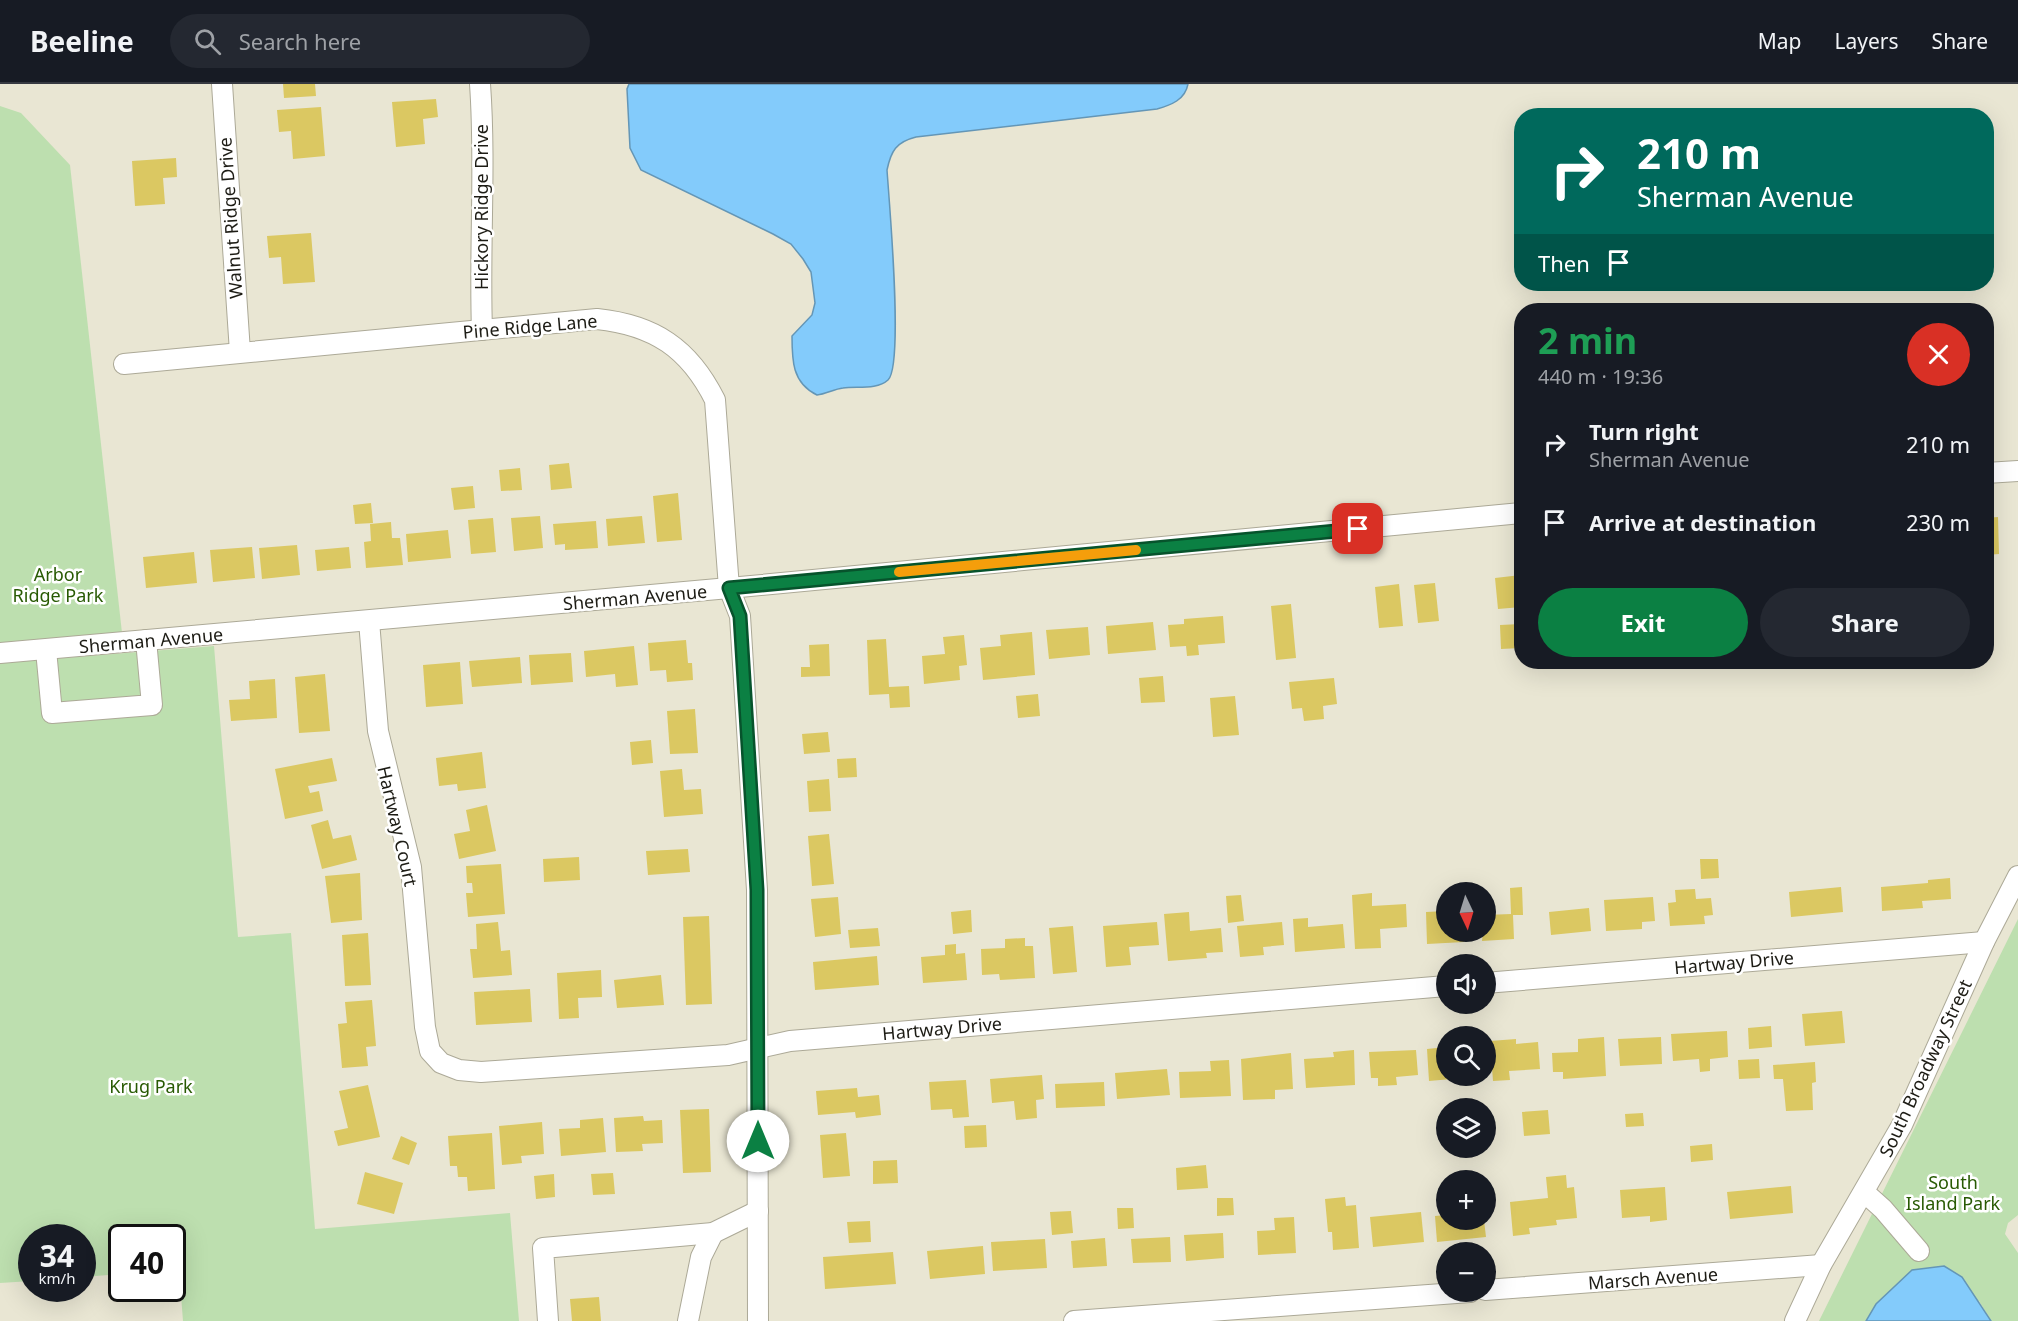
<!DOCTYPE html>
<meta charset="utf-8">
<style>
:root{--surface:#171b24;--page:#242831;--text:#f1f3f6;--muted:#9ea1a6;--line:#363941;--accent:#0b8043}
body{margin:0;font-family:"Noto Sans",sans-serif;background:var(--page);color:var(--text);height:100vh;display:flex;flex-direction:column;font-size:22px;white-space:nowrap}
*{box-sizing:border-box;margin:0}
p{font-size:20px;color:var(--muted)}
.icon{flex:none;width:33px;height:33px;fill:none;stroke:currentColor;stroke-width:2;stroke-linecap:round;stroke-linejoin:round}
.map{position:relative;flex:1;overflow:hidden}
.sheet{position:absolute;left:1514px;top:219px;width:480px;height:366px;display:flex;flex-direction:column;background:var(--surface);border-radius:24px;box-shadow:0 6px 24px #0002}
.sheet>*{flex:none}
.guide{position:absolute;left:1514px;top:24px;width:480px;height:183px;border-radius:24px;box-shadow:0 6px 24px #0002;background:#00695c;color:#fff;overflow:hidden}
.needle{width:39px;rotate:176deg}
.tools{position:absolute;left:1436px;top:798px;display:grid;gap:12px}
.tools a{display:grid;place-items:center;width:60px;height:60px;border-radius:50%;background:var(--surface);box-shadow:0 6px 24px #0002;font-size:30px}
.speed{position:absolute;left:18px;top:1140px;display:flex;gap:12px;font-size:30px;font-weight:700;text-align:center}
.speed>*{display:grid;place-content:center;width:78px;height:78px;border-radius:50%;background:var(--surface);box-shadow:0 6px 24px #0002;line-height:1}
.speed small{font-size:15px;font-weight:400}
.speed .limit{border:3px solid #111;border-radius:9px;background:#fff;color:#111}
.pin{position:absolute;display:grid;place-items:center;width:51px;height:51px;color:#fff;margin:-26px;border-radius:12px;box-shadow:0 3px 9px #0006}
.me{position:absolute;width:66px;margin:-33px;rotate:0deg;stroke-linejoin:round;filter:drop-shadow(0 0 4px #0008)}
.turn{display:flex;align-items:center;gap:21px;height:126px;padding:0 24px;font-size:27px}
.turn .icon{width:78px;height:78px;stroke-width:2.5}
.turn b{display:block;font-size:42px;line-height:51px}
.then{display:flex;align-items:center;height:57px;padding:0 24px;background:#0003;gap:12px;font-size:22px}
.round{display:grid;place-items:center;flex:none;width:63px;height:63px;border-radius:32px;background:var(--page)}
.head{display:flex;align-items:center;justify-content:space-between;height:102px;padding:0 24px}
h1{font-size:36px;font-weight:700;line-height:45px;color:#1e9e55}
.cta{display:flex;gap:12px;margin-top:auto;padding:12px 24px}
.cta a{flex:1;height:69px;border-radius:36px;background:var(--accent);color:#fff;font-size:24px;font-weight:700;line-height:69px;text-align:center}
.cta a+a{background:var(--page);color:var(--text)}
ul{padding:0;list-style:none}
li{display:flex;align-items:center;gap:18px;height:78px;padding:0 24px}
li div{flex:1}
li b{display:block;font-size:22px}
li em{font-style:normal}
header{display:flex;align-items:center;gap:36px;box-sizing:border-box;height:84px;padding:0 30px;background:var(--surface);border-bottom:2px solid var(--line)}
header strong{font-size:28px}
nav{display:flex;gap:33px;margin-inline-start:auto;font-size:21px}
.search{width:420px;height:54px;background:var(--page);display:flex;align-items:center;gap:15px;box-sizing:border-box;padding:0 21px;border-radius:33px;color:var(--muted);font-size:22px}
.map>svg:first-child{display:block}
</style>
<header>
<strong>Beeline</strong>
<div class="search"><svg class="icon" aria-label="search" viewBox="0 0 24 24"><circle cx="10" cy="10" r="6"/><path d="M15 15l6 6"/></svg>Search here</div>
<nav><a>Map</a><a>Layers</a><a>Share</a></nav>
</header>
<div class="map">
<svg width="2018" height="1237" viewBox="0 0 2018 1237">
<rect width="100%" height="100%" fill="#e9e6d3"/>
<g fill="#bddfaf">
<polygon points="0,22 21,29 70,81 123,558 0,566"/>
<polygon points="214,562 238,853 291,849 315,1145 510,1129 519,1237 183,1237 179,1185 173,1185 172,1154 122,1154 121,1190 83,1193 82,1154 32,1154 31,1197 0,1199 0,579"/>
<polygon points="2018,835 2018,1131 2008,1139 2005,1150 2018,1169 2018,1237 1991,1237 1979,1217 1876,1220 1866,1237 1819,1237"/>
</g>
<g fill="#83cbfb" stroke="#6496b6" stroke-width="1.5">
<path d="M629,0H1188C1185,16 1171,21 1157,25L916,53C896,58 891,67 887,86C889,116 904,282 888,296C877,306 857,302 843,304C834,305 826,310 817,311C792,299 792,276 792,252L812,231L815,219L811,188L803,175L791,160L773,150L641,86L630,64L627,5Z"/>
<polygon points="1944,1182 1962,1193 1991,1237 1866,1237 1876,1220 1912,1186"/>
</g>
<g fill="#dbc862">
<polygon points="283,0 315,0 316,12 284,14"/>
<polygon points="436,15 438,33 423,35 425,60 396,63 392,18"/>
<polygon points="321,23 325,72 293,75 291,47 279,48 277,26"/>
<polygon points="176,74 177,93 163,94 165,120 135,122 132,77"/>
<polygon points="311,149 315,198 283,200 281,173 269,174 267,152"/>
<polygon points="569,379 572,404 551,406 549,381"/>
<polygon points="520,384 522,406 501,407 499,386"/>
<polygon points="473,402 475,424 454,426 451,404"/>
<polygon points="678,409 682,456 657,458 653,412"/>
<polygon points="371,419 373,439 355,440 353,421"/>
<polygon points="540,432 543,464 514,467 511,434"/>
<polygon points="642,432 645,459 608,462 606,435"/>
<polygon points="1998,433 1999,470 1986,471 1986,434"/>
<polygon points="493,434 496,468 471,470 468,436"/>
<polygon points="596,437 598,464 565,466 565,460 555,461 553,440"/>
<polygon points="391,438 392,454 400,454 403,481 366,484 364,458 371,457 370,440"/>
<polygon points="448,446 451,474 408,478 406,450"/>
<polygon points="297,461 300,491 262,495 259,464"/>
<polygon points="252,463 255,494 213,498 210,466"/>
<polygon points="349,463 351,484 317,487 315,466"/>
<polygon points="194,468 197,499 146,504 143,473"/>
<polygon points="1521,491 1521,523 1498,525 1495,494"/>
<polygon points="1435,499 1439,537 1418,539 1414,501"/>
<polygon points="1399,500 1403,542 1379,544 1375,503"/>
<polygon points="1291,520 1296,574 1276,576 1271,522"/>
<polygon points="1223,532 1225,559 1198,561 1199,571 1187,572 1186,562 1170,563 1168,541 1184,540 1184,535"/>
<polygon points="1153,538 1156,566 1108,570 1106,542"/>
<polygon points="1521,540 1521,564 1501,565 1500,541"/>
<polygon points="1088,543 1090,571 1049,575 1046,546"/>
<polygon points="1032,548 1035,591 983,596 980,564 1001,562 1000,551"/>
<polygon points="964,551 967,581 959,582 960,596 924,600 922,572 945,570 943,553"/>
<polygon points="886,555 889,603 909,602 910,623 890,624 889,610 869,611 867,556"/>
<polygon points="686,556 688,579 692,579 693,596 667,598 666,586 650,587 648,559"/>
<polygon points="829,560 830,592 801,593 801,583 810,583 809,561"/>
<polygon points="634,562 638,601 616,603 615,590 586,593 584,567"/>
<polygon points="571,569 573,598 531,601 529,571"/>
<polygon points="520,573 522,599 472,603 469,577"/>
<polygon points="460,578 463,620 426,623 423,581"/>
<polygon points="1590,578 1607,578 1608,583 1591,585"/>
<polygon points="325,590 330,647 299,649 295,593"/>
<polygon points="1163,592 1165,618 1141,619 1139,594"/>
<polygon points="1334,594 1337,620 1323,622 1324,635 1304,637 1302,624 1292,625 1289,598"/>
<polygon points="275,595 277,634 231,637 229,616 250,615 249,597"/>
<polygon points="1038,610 1040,632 1018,634 1016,612"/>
<polygon points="1235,612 1239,651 1213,653 1210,614"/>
<polygon points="695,625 698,669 670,670 667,627"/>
<polygon points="828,648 830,668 804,670 802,650"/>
<polygon points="651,656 653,679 632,681 630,658"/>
<polygon points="482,668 486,704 458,707 457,700 439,702 436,674"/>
<polygon points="332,674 337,697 308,702 310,709 319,707 323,727 285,735 275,685"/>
<polygon points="856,674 857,693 838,694 837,675"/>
<polygon points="682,685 684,706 701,705 703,730 664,733 660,687"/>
<polygon points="829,695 831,727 809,728 807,697"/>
<polygon points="487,721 496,767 459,775 454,750 470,747 466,726"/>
<polygon points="328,736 333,755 351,751 357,776 322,785 311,741"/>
<polygon points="829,750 834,800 812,802 808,752"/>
<polygon points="688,765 690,788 648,791 646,767"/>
<polygon points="579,773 580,796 544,798 543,775"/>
<polygon points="1700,775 1718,775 1719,794 1701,795"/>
<polygon points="501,780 505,830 468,833 466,809 473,809 472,799 467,799 466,782"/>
<polygon points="360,789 362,836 331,839 325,792"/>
<polygon points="1950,794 1951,815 1922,817 1923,824 1882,827 1881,803 1928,799 1928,796"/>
<polygon points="1522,803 1523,831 1513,831 1514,855 1482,857 1485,831 1511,830 1510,804"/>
<polygon points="1841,803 1843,828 1791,833 1789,808"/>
<polygon points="1695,805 1696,815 1711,814 1713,831 1704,832 1705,840 1670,842 1668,819 1676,818 1675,806"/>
<polygon points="1372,809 1372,822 1406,820 1407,843 1380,845 1381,864 1355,865 1352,811"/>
<polygon points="1241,811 1244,837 1228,839 1226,812"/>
<polygon points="838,813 841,850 815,853 811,815"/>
<polygon points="1653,813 1655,837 1642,838 1642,845 1606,847 1604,816"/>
<polygon points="1589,824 1591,847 1551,851 1549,828"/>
<polygon points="971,826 972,848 953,850 951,828"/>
<polygon points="1446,827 1446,848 1464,848 1464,858 1427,860 1426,828"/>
<polygon points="1189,828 1190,847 1221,844 1223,868 1206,869 1207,874 1168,877 1164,830"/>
<polygon points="709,832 712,920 686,921 683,833"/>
<polygon points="1308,834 1308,843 1343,840 1345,864 1295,868 1293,835"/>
<polygon points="498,838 501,867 510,866 512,891 473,894 470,865 477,865 476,840"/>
<polygon points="1157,838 1159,861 1129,863 1131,881 1106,883 1103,842"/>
<polygon points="1282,838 1284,861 1263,863 1264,871 1240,873 1237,842"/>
<polygon points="1073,842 1077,888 1053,890 1049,844"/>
<polygon points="878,844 880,862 850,864 848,846"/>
<polygon points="368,849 371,901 345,902 342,851"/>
<polygon points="1025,854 1025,862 1033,862 1035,894 1000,896 999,890 982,891 981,865 1005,864 1005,855"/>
<polygon points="956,860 956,870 965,869 967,896 923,899 921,873 945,871 945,861"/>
<polygon points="877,872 879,901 815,906 813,878"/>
<polygon points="601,886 602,913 578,914 579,934 559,935 557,889"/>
<polygon points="661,891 664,921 617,924 614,896"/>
<polygon points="530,905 532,938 476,941 474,908"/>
<polygon points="372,916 376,962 366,963 368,982 342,984 338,940 347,939 345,918"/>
<polygon points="1842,927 1845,959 1805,962 1802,930"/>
<polygon points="1771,942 1772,963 1749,965 1748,944"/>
<polygon points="1727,947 1728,973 1710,975 1710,987 1700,988 1699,975 1673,977 1671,950"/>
<polygon points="1604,953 1606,992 1563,995 1563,988 1553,988 1552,969 1578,968 1578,955"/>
<polygon points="1661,953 1662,980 1620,982 1618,955"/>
<polygon points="1516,955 1516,960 1538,958 1540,985 1509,987 1510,996 1493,997 1490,957"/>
<polygon points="1446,963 1446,992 1474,993 1429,997 1427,965"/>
<polygon points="1354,966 1355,1001 1306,1004 1304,975 1334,973 1333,968"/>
<polygon points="1416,966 1418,991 1396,993 1397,1001 1378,1002 1378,994 1371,994 1369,968"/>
<polygon points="1291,969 1293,1005 1275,1006 1275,1015 1243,1016 1241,975"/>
<polygon points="1759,975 1760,994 1739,995 1738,976"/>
<polygon points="1229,976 1231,1012 1180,1014 1179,988 1211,987 1210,977"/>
<polygon points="1815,978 1816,998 1812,999 1813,1026 1786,1027 1783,995 1774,995 1773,981"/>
<polygon points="1167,985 1170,1011 1117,1015 1115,989"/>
<polygon points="1042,991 1044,1015 1036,1016 1037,1034 1016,1036 1014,1017 992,1019 990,995"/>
<polygon points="966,996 969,1033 953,1034 952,1025 931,1026 929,998"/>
<polygon points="1104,998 1105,1022 1056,1024 1055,1000"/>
<polygon points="368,1001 380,1053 338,1062 334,1047 348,1044 339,1007"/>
<polygon points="857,1004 858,1013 879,1011 881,1031 856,1034 855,1028 818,1031 816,1007"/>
<polygon points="709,1025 711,1088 683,1089 680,1026"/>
<polygon points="1548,1026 1550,1050 1524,1052 1522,1028"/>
<polygon points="1643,1029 1644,1042 1626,1043 1625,1030"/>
<polygon points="643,1032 644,1037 662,1036 663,1059 642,1060 643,1067 616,1068 614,1034"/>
<polygon points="603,1034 606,1068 561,1072 559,1045 580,1044 580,1036"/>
<polygon points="542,1038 544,1070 521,1072 522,1079 502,1081 499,1042"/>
<polygon points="986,1041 987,1063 965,1064 964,1042"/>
<polygon points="492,1049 495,1105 468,1107 467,1093 458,1093 457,1082 450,1082 448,1052"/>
<polygon points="846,1049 850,1092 823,1094 820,1051"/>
<polygon points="401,1052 417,1059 409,1081 392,1075"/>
<polygon points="1712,1060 1713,1076 1691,1078 1690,1062"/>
<polygon points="897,1076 898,1099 873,1100 873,1077"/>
<polygon points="1206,1081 1208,1104 1177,1106 1176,1084"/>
<polygon points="365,1088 403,1099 394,1130 357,1120"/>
<polygon points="613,1089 615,1110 593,1111 591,1090"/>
<polygon points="554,1090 555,1113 536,1115 534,1092"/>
<polygon points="1566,1091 1567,1104 1574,1103 1577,1134 1556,1136 1557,1141 1529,1144 1530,1150 1513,1152 1510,1118 1548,1114 1546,1093"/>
<polygon points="1791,1102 1793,1129 1730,1135 1727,1108"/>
<polygon points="1665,1103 1667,1136 1650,1138 1650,1132 1622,1134 1620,1106"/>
<polygon points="1345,1113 1346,1122 1356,1121 1359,1164 1333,1166 1332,1148 1328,1148 1325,1115"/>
<polygon points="1217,1114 1233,1114 1234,1131 1217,1132"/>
<polygon points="1117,1124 1133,1124 1134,1144 1118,1145"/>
<polygon points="1071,1127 1073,1149 1052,1151 1050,1128"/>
<polygon points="1421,1128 1424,1158 1373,1163 1370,1133"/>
<polygon points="1446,1131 1446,1136 1484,1136 1486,1153 1437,1158 1435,1132"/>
<polygon points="1294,1133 1296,1169 1258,1171 1257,1147 1275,1146 1274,1134"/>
<polygon points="870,1137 871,1158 849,1159 847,1138"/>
<polygon points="1223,1149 1224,1174 1186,1177 1184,1151"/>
<polygon points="1170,1153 1171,1178 1133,1179 1131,1155"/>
<polygon points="1105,1154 1107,1182 1073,1184 1071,1157"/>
<polygon points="1045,1155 1047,1184 993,1187 991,1158"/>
<polygon points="983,1162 985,1190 930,1195 927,1167"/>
<polygon points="893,1168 896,1200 825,1205 823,1173"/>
<polygon points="599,1213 601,1237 572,1237 570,1215"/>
</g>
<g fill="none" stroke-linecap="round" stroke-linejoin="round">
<defs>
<g id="minor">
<polyline points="222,0 240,268"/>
<path d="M480,0C486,82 479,164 482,246"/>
<path d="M124,280L597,235C654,241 689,264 715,316L729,504L740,532L757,806L758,1237"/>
<polyline points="1986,389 2018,387"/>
<polyline points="369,537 378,647 411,783 425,943 430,967 441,979 459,986 481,988 728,971 790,957 1446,902"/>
<polyline points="46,566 52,629 152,621 146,556"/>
<polyline points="0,569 729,504 1521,429"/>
<polyline points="1485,899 1984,858"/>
<polyline points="1864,1108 1883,1125 1919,1167"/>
<polyline points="1485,1206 1821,1181"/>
<polyline points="548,1237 543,1164 713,1149 758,1127"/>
<polyline points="688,1237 701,1173 713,1149"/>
<polyline points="1074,1237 1470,1208"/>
<polyline points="1795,1237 1821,1181 1902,1041 1984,858 2018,792"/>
</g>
</defs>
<use href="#minor" stroke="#aca997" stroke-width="22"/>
<use href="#minor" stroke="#fff" stroke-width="20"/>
</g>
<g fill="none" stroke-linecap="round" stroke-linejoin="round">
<defs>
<polyline id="route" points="758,1057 757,806 740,532 729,504 1358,445"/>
</defs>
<use href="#route" stroke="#07532c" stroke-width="15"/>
<use href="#route" stroke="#0b8043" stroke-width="10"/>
<polyline stroke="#f59e0b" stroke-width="10" points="899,488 1136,466"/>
</g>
<g text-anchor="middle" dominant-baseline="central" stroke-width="5" stroke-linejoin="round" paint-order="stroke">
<g font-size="18" fill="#1d1c15" stroke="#fff">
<text transform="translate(481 123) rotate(-90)">Hickory Ridge Drive</text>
<text transform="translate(230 134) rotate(-94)">Walnut Ridge Drive</text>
<text transform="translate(530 242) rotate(-5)">Pine Ridge Lane</text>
<text transform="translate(635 513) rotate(-5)">Sherman Avenue</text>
<text transform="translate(151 556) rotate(-5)">Sherman Avenue</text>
<text transform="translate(398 742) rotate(77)">Hartway Court</text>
<text transform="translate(1734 878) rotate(-5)">Hartway Drive</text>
<text transform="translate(942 944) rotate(-5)">Hartway Drive</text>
<text transform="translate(1925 984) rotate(-65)">South Broadway Street</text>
<text transform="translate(1653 1194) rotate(-4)">Marsch Avenue</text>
</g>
<g font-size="18" fill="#285a03" stroke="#fff">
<text x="58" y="490">Arbor<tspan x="58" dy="21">Ridge Park</tspan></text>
<text x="151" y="1002">Krug Park</text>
<text x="1953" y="1098">South<tspan x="1953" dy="21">Island Park</tspan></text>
</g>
</g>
</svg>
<div class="tools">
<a><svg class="needle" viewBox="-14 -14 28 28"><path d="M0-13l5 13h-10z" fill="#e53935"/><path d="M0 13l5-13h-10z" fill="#9ea1a6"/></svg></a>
<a><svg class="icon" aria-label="sound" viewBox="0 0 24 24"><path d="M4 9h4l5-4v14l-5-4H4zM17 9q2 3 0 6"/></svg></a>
<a><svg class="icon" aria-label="search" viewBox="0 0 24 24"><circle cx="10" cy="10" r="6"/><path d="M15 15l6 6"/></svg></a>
<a><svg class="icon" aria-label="layers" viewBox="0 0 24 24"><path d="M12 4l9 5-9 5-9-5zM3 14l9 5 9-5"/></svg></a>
<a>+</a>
<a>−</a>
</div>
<div class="speed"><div>34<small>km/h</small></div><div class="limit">40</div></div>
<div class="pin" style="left:1358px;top:445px;background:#d93025"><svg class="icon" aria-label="arrive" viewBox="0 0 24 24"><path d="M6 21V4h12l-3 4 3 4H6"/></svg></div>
<svg class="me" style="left:758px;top:1057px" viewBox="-20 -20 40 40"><circle r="19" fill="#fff"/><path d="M0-13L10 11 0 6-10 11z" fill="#0b8043"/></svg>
<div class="guide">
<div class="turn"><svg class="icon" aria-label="right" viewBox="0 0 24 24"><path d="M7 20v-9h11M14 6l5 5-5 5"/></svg><div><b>210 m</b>Sherman Avenue</div></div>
<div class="then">Then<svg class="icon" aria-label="arrive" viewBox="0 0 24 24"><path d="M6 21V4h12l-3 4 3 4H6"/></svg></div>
</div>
<section class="sheet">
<div class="head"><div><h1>2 min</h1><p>440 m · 19:36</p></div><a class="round" style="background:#d93025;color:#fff"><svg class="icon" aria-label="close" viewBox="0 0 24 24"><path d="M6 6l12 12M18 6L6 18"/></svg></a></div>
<ul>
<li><svg class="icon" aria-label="right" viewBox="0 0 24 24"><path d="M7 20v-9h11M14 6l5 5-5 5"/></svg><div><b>Turn right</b><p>Sherman Avenue</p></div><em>210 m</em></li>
<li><svg class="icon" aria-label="arrive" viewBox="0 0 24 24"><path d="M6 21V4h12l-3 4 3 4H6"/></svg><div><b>Arrive at destination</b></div><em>230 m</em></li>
</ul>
<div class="cta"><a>Exit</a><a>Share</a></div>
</section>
</div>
